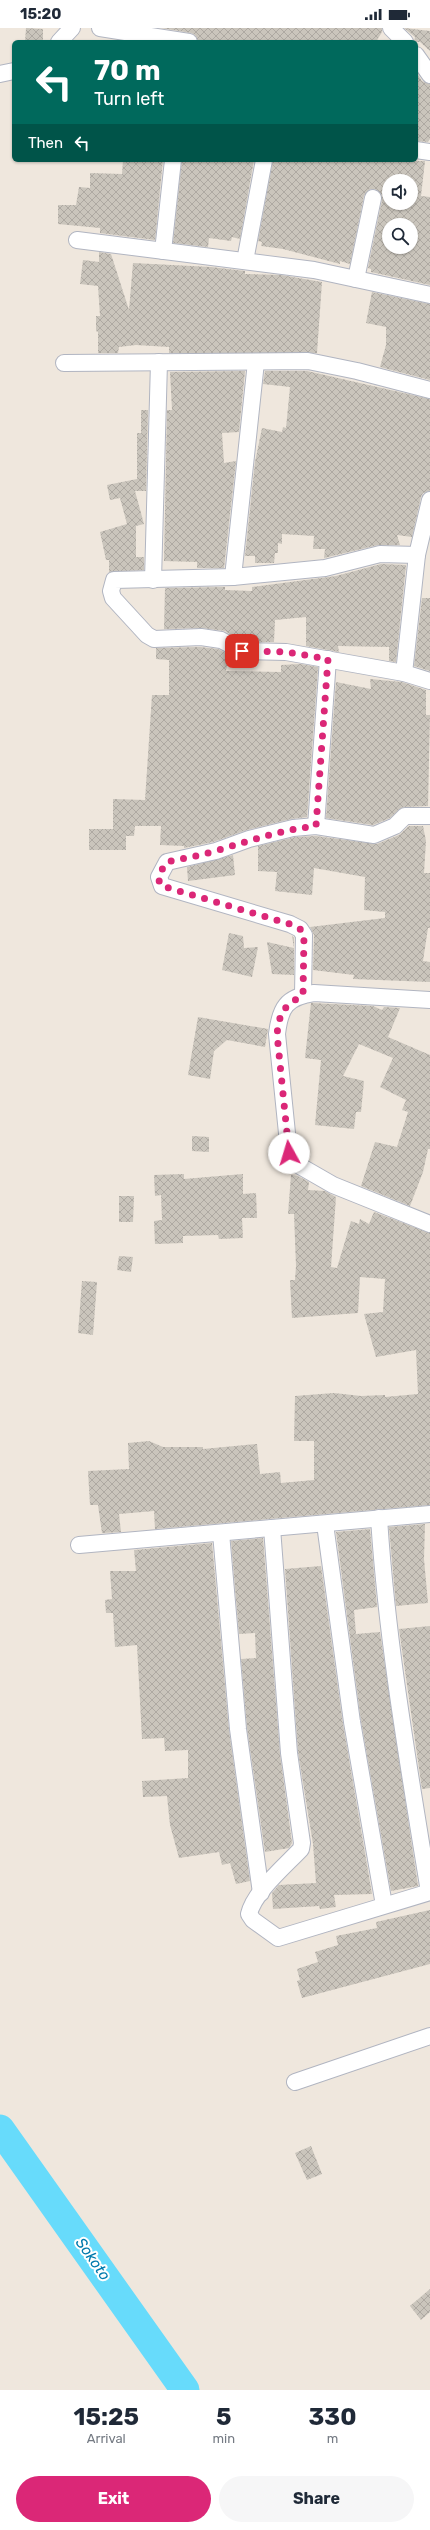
<!DOCTYPE html>
<style>
:root{--surface:#fff;--page:#f6f6f7;--text:#1f2937;--muted:#747a83;--accent:#db2777}
body{margin:0;font-family:Rubik,sans-serif;background:var(--page);color:var(--text);height:100vh;display:flex;flex-direction:column;font-size:15px;white-space:nowrap}
*{box-sizing:border-box;margin:0}
p{font-size:13px;color:var(--muted)}
.icon{flex:none;width:22px;height:22px;fill:none;stroke:currentColor;stroke-width:2;stroke-linecap:round;stroke-linejoin:round}
.map{position:relative;height:2362px;overflow:hidden}
.panel{display:flex;flex-direction:column;background:var(--surface);flex:1}
.panel>*{flex:none}
.guide{position:absolute;left:12px;top:12px;width:406px;height:122px;border-radius:6px;box-shadow:0 1px 3px #0004;background:#00695c;color:#fff;overflow:hidden}
.buttons{position:absolute;left:382px;top:146px;display:grid;gap:8px}
.buttons a{display:grid;place-items:center;width:36px;height:36px;border-radius:50%;background:var(--surface);box-shadow:0 1px 3px #0004;font-size:20px}
.pin{position:absolute;display:grid;place-items:center;width:34px;height:34px;color:#fff;margin:-17px;border-radius:8px;box-shadow:0 2px 6px #0006}
.me{position:absolute;width:44px;margin:-22px;rotate:354deg;stroke-linejoin:round;filter:drop-shadow(0 0 3px #0008)}
.turn{display:flex;align-items:center;gap:14px;height:84px;padding:0 16px;font-size:18px}
.turn .icon{width:52px;height:52px;stroke-width:2.5}
.turn b{display:block;font-size:28px;line-height:34px}
.then{display:flex;align-items:center;height:38px;padding:0 16px;background:#0003;gap:8px;font-size:15px}
.eta{display:flex;justify-content:space-evenly;align-items:center;height:68px;text-align:center}
.eta b{font-size:24px;font-weight:700;line-height:28px}
.button{display:flex;gap:8px;margin-top:auto;padding:8px 16px}
.button a{flex:1;height:46px;border-radius:24px;background:var(--accent);color:#fff;font-size:16px;font-weight:700;line-height:46px;text-align:center}
.button a+a{background:var(--page);color:var(--text)}
.status{display:flex;justify-content:space-between;align-items:center;height:28px;padding:0 20px;background:var(--surface);direction:ltr}
.status svg{height:11px;fill:currentColor}
.map>svg:first-child{display:block}
</style>
<div class="status"><b>15:20</b><svg viewBox="0 0 49 12"><path d="M0 12V9h3v3zM5 12V6h3v6zM10 12V3h3v9zM15 12V0h3v12zM26 1h20v11H26zM47 4h2v5h-2z"/></svg></div>
<div class="map">
<svg width="430" height="2362" viewBox="0 0 430 2362">
<defs>
<pattern id="building-cross-hatch" width="8" height="8" patternUnits="userSpaceOnUse"><rect width="8" height="8" fill="#cac5bc"/><path d="M0 0l8 8M0 8l8-8" fill="none" stroke="#aea9a2"/></pattern>
</defs>
<rect width="100%" height="100%" fill="#efe7dd"/>
<g fill="none" stroke-linecap="round" stroke-linejoin="round">
<polyline stroke="#67dbfb" stroke-width="29" points="0,2101 185,2362"/>
</g>
<g fill="url(#building-cross-hatch)" fill-rule="evenodd">
<polygon points="26,0 43,1 43,14 25,14"/>
<polygon points="161,0 382,0 382,4 376,14 248,12 248,14 198,14 195,7 191,5"/>
<polygon points="404,0 430,3 430,23 420,14 414,14 415,9"/>
<polygon points="416,44 422,53 430,56 430,111 428,114 416,113"/>
<polygon points="123,132 163,132 155,212 100,205 100,200 58,196 58,177 76,177 79,159 90,160 90,145 122,146"/>
<polygon points="182,132 254,132 240,211 232,209 231,213 209,210 208,219 173,215"/>
<path d="M273,132L425,133L421,168L430,169V257L371,244V241L368,240L382,172V167L375,161H370L364,168L350,236L340,233V236L283,221L261,218L262,214L258,213ZM389,153H411V175H389ZM389,197H411V219H389Z"/>
<polygon points="99,224 111,226 129,282 133,235 211,239 245,243 245,246 281,247 322,254 317,325 169,325 169,319 136,317 119,319 118,325 98,325 98,304 96,303 96,288 100,288 98,258 80,256 83,232 99,234"/>
<polygon points="372,264 430,276 430,352 380,339 386,317 386,299 366,295"/>
<polygon points="245,343 239,404 222,405 224,435 236,433 224,540 197,540 197,534 164,533 167,382 172,382 170,344"/>
<polygon points="265,343 307,343 430,371 430,463 423,465 421,469 412,509 397,507 400,517 378,517 324,530 325,521 313,521 314,508 282,506 282,516 278,515 278,525 275,525 274,535 255,535 255,528 245,528 255,434 262,400 282,404 283,399 286,400 290,359 263,356"/>
<polygon points="141,382 148,382 146,463 135,463 144,496 136,498 136,529 144,529 144,542 109,544 109,532 106,532 100,504 127,496 120,470 110,472 107,457 137,451 137,405 141,405"/>
<polygon points="381,536 406,537 396,634 389,633 389,619 338,618 339,624 306,618 306,589 275,592 274,614 244,614 225,603 202,600 164,601 165,560 225,559 225,562 252,563 252,559 336,548"/>
<polygon points="422,570 430,570 430,643 414,638"/>
<polygon points="200,619 218,621 229,627 226,643 281,644 281,637 301,636 318,639 307,789 291,791 247,802 213,814 184,820 184,818 160,817 161,798 135,798 134,808 126,808 126,822 89,822 89,801 113,801 113,771 145,772 152,667 169,667 169,632 156,631 156,620"/>
<polygon points="370,651 402,654 426,662 426,687 430,687 428,778 404,779 390,790 373,797 326,790 336,654 371,661"/>
<polygon points="409,798 423,798 426,813 424,845 430,845 430,900 428,900 423,933 430,934 430,954 353,951 354,947 313,942 314,907 310,899 385,890 385,884 364,882 365,849 314,840 312,867 275,863 277,844 258,843 258,818 295,809 316,808 377,816 399,807"/>
<polygon points="233,827 235,847 188,853 187,839"/>
<polygon points="229,905 243,908 244,920 258,919 252,949 222,942"/>
<polygon points="292,908 294,910 294,947 272,946 267,914 294,920"/>
<polygon points="311,975 373,978 382,982 384,979 400,980 388,1009 430,1027 430,1121 428,1121 423,1144 410,1178 361,1158 375,1114 397,1119 408,1084 402,1082 406,1072 380,1059 393,1030 359,1016 343,1048 364,1053 361,1084 356,1084 354,1101 315,1097 321,1032 305,1030"/>
<polygon points="198,989 268,1001 265,1019 227,1012 214,1023 210,1051 188,1047"/>
<polygon points="192,1108 209,1109 209,1124 192,1123"/>
<polygon points="184,1146 184,1151 243,1146 243,1166 256,1165 257,1190 242,1190 243,1210 219,1211 218,1207 183,1208 183,1215 155,1216 154,1193 162,1192 161,1167 155,1168 154,1147"/>
<polygon points="291,1147 298,1148 309,1154 308,1162 325,1163 336,1169 331,1239 337,1240 351,1193 359,1196 360,1191 369,1196 374,1184 430,1205 430,1477 155,1501 154,1483 119,1486 121,1504 102,1505 98,1477 90,1477 88,1443 129,1441 128,1415 149,1413 163,1419 203,1419 203,1421 257,1416 260,1446 280,1444 281,1455 314,1452 314,1413 294,1413 295,1368 334,1365 361,1368 385,1367 385,1369 418,1366 416,1322 376,1329 364,1286 383,1284 385,1251 360,1249 358,1285 292,1290 290,1252 295,1252 296,1238 294,1186 288,1186"/>
<polygon points="119,1168 134,1168 133,1194 119,1194"/>
<polygon points="119,1228 133,1229 131,1244 117,1242"/>
<polygon points="82,1253 97,1254 93,1307 78,1305"/>
<polygon points="425,1496 424,1531 428,1575 396,1578 389,1499"/>
<polygon points="370,1501 377,1579 354,1582 356,1606 380,1604 418,1858 391,1863 361,1693 336,1504"/>
<polygon points="263,1510 280,1726 292,1815 289,1820 265,1824 247,1700 241,1631 256,1630 255,1605 239,1606 231,1513"/>
<polygon points="212,1515 229,1702 250,1853 236,1856 230,1835 222,1837 219,1824 179,1830 170,1797 167,1768 143,1769 142,1753 188,1750 188,1722 165,1723 164,1710 142,1711 137,1617 115,1619 113,1585 106,1585 105,1572 112,1571 110,1543 136,1543 134,1522"/>
<polygon points="321,1538 343,1696 372,1866 334,1867 336,1879 320,1881 319,1878 273,1881 272,1865 279,1857 316,1855 313,1816 298,1724 285,1541"/>
<polygon points="430,1598 430,1760 422,1761 399,1601"/>
<polygon points="430,1882 430,1936 302,1970 297,1953 300,1952 297,1941 318,1934 315,1924 338,1917 336,1908 377,1900 376,1894"/>
<polygon points="311,2118 322,2146 307,2152 295,2125"/>
<polygon points="430,2261 430,2284 421,2292 410,2278"/>
</g>
<g fill="none" stroke-linecap="round" stroke-linejoin="round">
<defs>
<g id="street">
<polyline points="100,0 189,14"/>
<polyline points="391,0 405,14"/>
<polyline points="59,14 72,0"/>
<polyline points="416,27 430,47"/>
<polyline points="0,46 14,43"/>
<polyline points="416,122 430,124"/>
<polyline points="77,212 314,242 430,267"/>
<polyline points="163,223 173,132"/>
<polyline points="245,233 264,132"/>
<polyline points="356,251 373,170"/>
<polyline points="64,335 308,333 357,343 430,362"/>
<polyline points="417,527 380,526 325,540 233,549 114,552 111,563 113,570 147,607 154,611 201,609 221,612 242,623 286,624 404,645 430,653"/>
<polyline points="233,549 256,334"/>
<polyline points="153,552 159,334"/>
<polyline points="404,645 417,527 430,472"/>
<polyline points="316,798 328,631"/>
<polyline points="303,967 304,907 300,901 290,896 162,858 159,849 167,834 216,823 249,811 293,800 316,798 374,807 395,798 405,788 430,788"/>
<path d="M430,972L314,965C286,969 280,980 277,1006L289,1125L293,1134L333,1157L430,1196"/>
<path d="M379,1490C387,1616 409,1740 429,1864"/>
<polyline points="325,1496 352,1694 384,1877"/>
<path d="M272,1500L289,1725L302,1815L301,1821C285,1838 254,1864 249,1886L253,1892L278,1910L430,1864"/>
<polyline points="221,1505 238,1701 261,1865"/>
<polyline points="79,1517 430,1486"/>
<polyline points="295,2054 430,2008"/>
</g>
</defs>
<use href="#street" stroke="#b1b5c1" stroke-width="18"/>
<use href="#street" stroke="#fff" stroke-width="16"/>
</g>
<g fill="none" stroke-linecap="round" stroke-linejoin="round">
<path stroke="#db2777" stroke-width="7" stroke-dasharray="0 12.6" d="M242,623L286,624L328,631L316,798C280,802 250,813 215,823C199,828 183,830 167,834L161,843L159,854L162,858L290,896L300,901L304,907L303,967C283,979 280,983 277,1006L289,1125"/>
</g>
<g text-anchor="middle" dominant-baseline="central" stroke-width="4" stroke-linejoin="round" paint-order="stroke">
<g font-size="15" font-style="italic" fill="#007aad" stroke="#fff">
<text transform="translate(93 2231) rotate(55)">Sokoto</text>
</g>
</g>
</svg>
<div class="buttons">
<a><svg class="icon" aria-label="sound" viewBox="0 0 24 24"><path d="M4 9h4l5-4v14l-5-4H4zM17 9q2 3 0 6"/></svg></a>
<a><svg class="icon" aria-label="search" viewBox="0 0 24 24"><circle cx="10" cy="10" r="6"/><path d="M15 15l6 6"/></svg></a>
</div>
<div class="pin" style="left:242px;top:623px;background:#d93025"><svg class="icon" aria-label="arrive" viewBox="0 0 24 24"><path d="M6 21V4h12l-3 4 3 4H6"/></svg></div>
<svg class="me" style="left:289px;top:1125px" viewBox="-20 -20 40 40"><circle r="19" fill="#fff"/><path d="M0-13L10 11 0 6-10 11z" fill="#db2777"/></svg>
<div class="guide">
<div class="turn"><svg class="icon" aria-label="left" viewBox="0 0 24 24"><path d="M17 20v-9H6M10 6l-5 5 5 5"/></svg><div><b>70 m</b>Turn left</div></div>
<div class="then">Then<svg class="icon" aria-label="left" viewBox="0 0 24 24"><path d="M17 20v-9H6M10 6l-5 5 5 5"/></svg></div>
</div>
</div>
<section class="panel">
<div class="eta">
<div><b>15:25</b><p>Arrival</p></div>
<div><b>5</b><p>min</p></div>
<div><b>330</b><p>m</p></div>
</div>
<div class="button"><a>Exit</a><a>Share</a></div>
</section>
